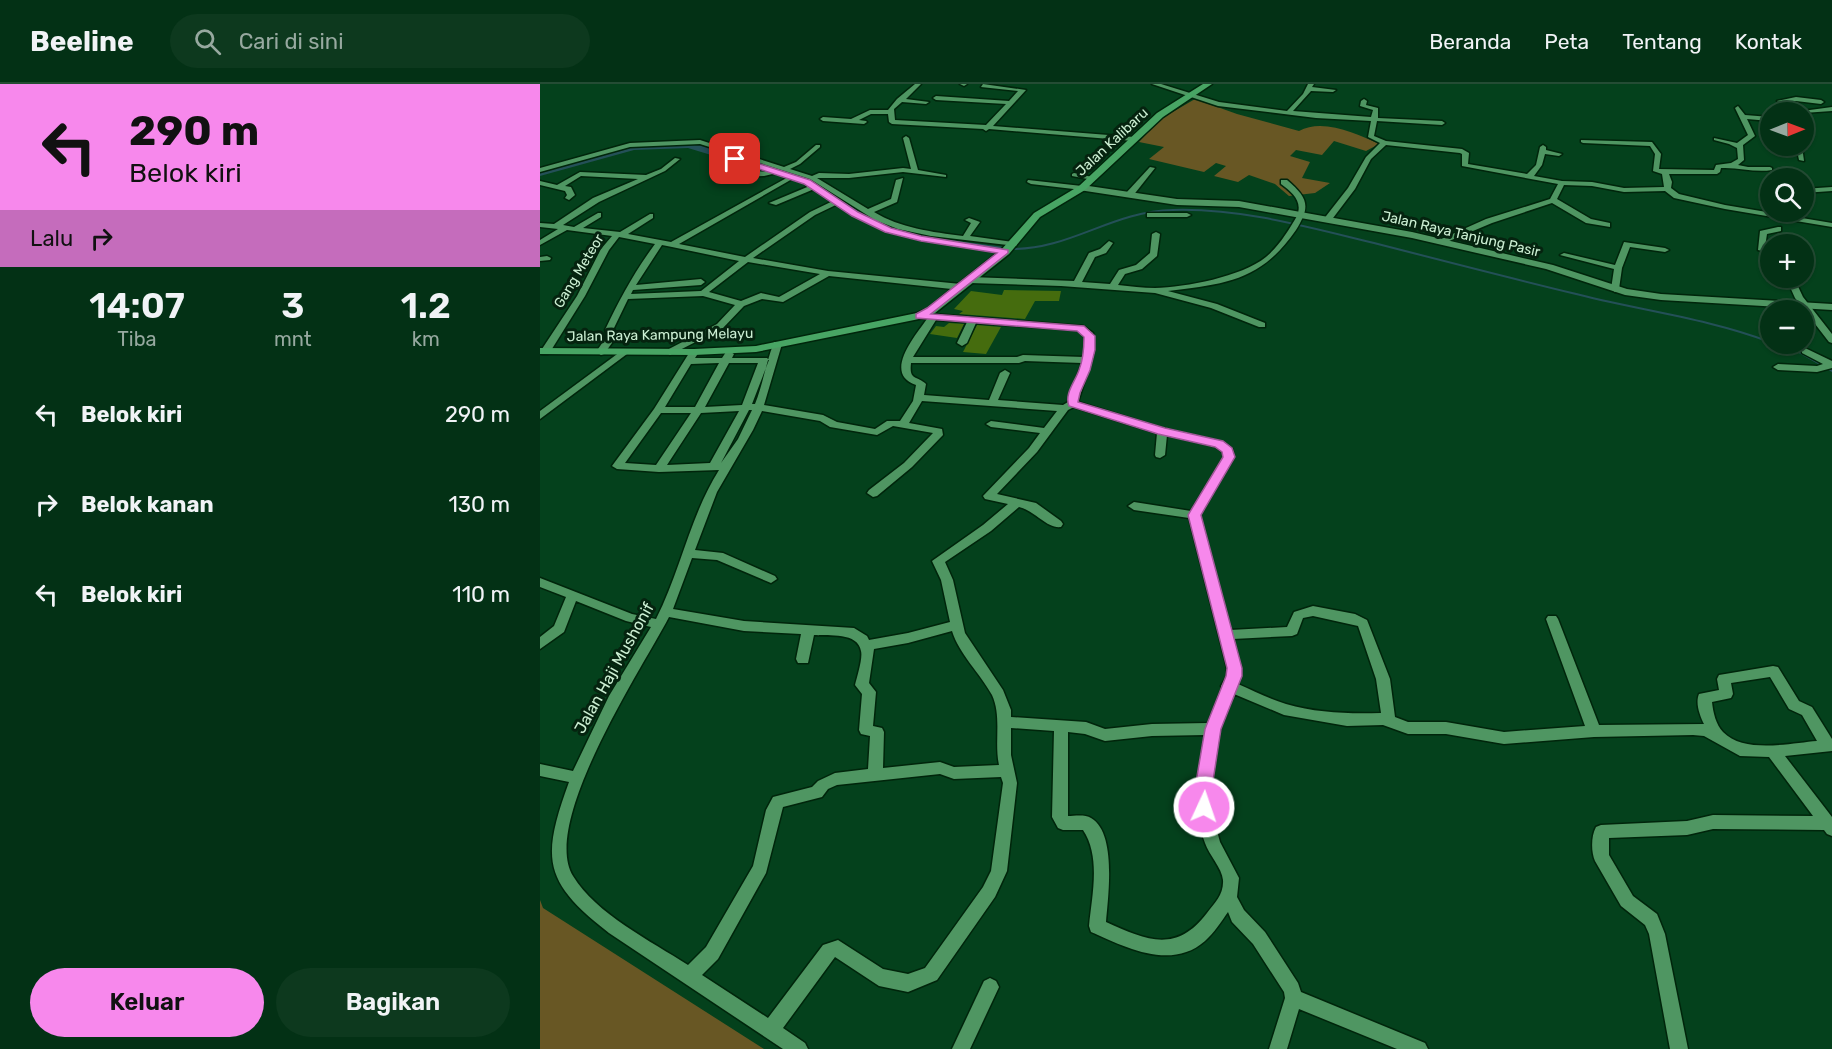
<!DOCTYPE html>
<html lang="id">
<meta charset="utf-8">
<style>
:root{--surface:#033115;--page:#0d391e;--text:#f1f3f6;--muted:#97a9a0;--line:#244c34;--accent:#f788ec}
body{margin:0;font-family:Rubik,sans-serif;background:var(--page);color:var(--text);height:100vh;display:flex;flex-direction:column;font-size:22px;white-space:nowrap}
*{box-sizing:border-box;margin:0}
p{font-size:20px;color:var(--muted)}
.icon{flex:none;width:33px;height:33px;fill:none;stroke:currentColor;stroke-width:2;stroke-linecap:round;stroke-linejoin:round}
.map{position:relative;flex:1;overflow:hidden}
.details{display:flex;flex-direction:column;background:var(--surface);width:540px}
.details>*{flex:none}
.top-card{background:#f788ec;color:#111;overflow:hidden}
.needle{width:39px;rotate:89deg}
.tools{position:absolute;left:1220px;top:18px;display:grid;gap:12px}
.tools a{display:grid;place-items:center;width:54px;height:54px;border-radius:50%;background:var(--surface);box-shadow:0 2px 4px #0004,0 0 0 2px var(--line);font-size:30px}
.pin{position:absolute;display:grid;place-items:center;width:51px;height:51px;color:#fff;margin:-26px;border-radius:12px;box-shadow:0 3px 9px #0006}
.me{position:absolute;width:66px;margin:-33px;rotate:3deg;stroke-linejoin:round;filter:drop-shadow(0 0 4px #0008)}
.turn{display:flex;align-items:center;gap:21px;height:126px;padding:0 30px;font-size:27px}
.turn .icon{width:78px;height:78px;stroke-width:2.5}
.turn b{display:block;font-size:42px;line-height:51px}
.then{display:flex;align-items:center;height:57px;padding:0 30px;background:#0003;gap:12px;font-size:22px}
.eta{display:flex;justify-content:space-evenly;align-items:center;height:102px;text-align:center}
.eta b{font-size:36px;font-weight:600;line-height:42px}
.action{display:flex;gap:12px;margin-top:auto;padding:12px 30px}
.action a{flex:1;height:69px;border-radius:36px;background:var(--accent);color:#111;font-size:24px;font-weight:600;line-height:69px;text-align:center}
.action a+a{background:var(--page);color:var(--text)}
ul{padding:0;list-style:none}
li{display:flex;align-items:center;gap:18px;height:90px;padding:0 30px}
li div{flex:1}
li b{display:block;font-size:22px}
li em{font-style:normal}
header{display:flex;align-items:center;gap:36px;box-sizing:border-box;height:84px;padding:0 30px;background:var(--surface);border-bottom:2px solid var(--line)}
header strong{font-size:28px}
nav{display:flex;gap:33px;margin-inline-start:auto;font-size:21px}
.search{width:420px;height:54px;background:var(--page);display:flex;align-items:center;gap:15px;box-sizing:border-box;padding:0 21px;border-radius:33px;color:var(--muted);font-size:22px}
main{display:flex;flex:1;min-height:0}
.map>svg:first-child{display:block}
</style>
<header>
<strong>Beeline</strong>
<div class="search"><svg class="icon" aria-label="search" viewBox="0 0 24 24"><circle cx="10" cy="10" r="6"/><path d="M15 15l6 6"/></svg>Cari di sini</div>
<nav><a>Beranda</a><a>Peta</a><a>Tentang</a><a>Kontak</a></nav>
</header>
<main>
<section class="details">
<div class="top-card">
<div class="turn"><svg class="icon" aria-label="left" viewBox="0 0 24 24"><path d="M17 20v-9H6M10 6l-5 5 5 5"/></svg><div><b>290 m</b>Belok kiri</div></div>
<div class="then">Lalu<svg class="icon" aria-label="right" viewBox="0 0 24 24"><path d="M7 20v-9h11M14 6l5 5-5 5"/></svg></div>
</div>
<div class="eta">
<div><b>14:07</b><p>Tiba</p></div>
<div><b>3</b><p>mnt</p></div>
<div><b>1.2</b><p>km</p></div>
</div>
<ul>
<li><svg class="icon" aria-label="left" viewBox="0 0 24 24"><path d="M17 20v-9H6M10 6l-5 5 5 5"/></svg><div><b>Belok kiri</b></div><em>290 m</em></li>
<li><svg class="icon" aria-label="right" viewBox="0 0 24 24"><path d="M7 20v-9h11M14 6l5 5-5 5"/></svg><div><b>Belok kanan</b></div><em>130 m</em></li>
<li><svg class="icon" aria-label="left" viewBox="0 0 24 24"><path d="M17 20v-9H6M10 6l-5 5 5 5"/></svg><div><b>Belok kiri</b></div><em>110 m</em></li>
</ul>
<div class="action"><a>Keluar</a><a>Bagikan</a></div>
</section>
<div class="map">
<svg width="1292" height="965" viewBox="0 0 1292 965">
<rect width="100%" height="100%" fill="#04411c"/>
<g fill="#685724">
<path d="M655,15L697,30L759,47C783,34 817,50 839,60L826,67L794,57L782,71L756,66L750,72L770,78L762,94L790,99L775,109L749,112L735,100L709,91L698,98L674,92L686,82L676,79L664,88L609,75L624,63L599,58L619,36Z"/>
<polygon points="0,816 3,824 224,965 0,965"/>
</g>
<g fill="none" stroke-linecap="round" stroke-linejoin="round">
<g stroke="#245058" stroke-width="2">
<polyline points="340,140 387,154 464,164"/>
<path d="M471,165C530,166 572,127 633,126C701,124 768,143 834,159C900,176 966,193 1032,209C1097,226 1167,234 1230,258"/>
<polyline points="1235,260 1257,267 1292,287"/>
</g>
<polygon fill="#245058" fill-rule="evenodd" points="148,58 172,63 275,96 346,140 340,144 336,143 267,100 148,64 94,66 0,92 0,85 93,60"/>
</g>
<g fill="#456c0e">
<polygon points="464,206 521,207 519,217 495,217 485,235 419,230 423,227 414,225 431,207 462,211"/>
<polygon points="409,239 424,240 417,254 390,250 396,242 404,243"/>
<polygon points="437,241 461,243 446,270 423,268"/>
</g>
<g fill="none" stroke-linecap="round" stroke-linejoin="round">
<defs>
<g id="minor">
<polygon points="375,0 381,0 366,15 389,18 386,20 362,18 354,25 355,36 446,41 466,20 396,16 393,14 396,12 469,17 478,7 441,3 443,0 486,6 453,42 594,53 597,55 594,57 449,45 446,47 443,45 352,40 349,38 348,30 331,30 319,36 326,37 327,38 324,40 283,37 280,35 283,33 311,35 330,26 348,26 357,15"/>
<polygon points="420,0 427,0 424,2"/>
<path d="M612,0H621L679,18L747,27L763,10L768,0H774L772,3L796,6L793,8L771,7L753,27L831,33L833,26L820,22L821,17L824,15L827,17L826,21L838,24V34L902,37L905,39L902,41L837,37L834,52L846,57L922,65L929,69L928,80L987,90L996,81L1000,63L1003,61L1006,63V66L1022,70L1019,72L1005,70L1002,81L994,92L1022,97L1052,98L1084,104L1124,103L1122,90L1113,87L1115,70L1110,62L1043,59L1041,58V56L1112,58L1121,70L1119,85L1174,86L1176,81L1191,79L1198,75L1197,64L1189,60L1174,56V54L1197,59L1208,51L1195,24L1198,22L1205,31L1230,33V37L1207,35L1215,52L1203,61L1204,76L1198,81L1208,83H1230L1232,84V86C1215,89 1199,83 1181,84L1180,88L1177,90H1129L1132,98L1131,104L1139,110L1185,121L1292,139V143L1185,125L1134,114L1125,107L1084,108L1052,102L1024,101L1017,115L1051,135L1070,139V143L1046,139L1012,119L952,139L902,160L898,158L899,156L946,135L1010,115L1018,100L922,82V70L920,69L846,61L831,75L815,105L790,138H787L783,136L808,104L826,73L840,59L828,53L831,37L776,34L678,22Z"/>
<polygon points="1256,13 1281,16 1284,18 1281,20 1256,17 1240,19 1237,17"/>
<polygon points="1292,23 1292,27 1263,29 1255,28"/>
<polygon points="1263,49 1270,55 1270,57 1263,59"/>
<path d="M366,52L369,54L378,86L406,91V93L363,88L309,94H277L328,125L351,115L356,96L363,94L357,118L334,128C360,144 392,148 423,152L431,139L425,136L429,134L440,138L430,152L473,158L477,160L476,162L391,152L358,145L335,136L270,95L160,60L90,63L0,88V84L90,59L160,56L244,83L256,78L276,61H280V63L260,80L250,85L272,92L279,89L309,90L363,84L371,85L363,54Z"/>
<polygon points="1256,62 1262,62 1264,77 1259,76"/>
<path d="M135,74L140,75L125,87L59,118L23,141L34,143L58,129H61V133L43,144L80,148L110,130H113V134L88,150L131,158L252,91L254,92V94L139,160L205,173L270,128L297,115L301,117L300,119L275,131L213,174L288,187L421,200L425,203L421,206L289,192L243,218L222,215L204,222L183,244L130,271L125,268L127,266L177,240L195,221L163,212L88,215L73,246L77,252L64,270L61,271L56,268L67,252L65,246C79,216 95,187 115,160L79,153L69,166L45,212L10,268L8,270H2L0,268L37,212L61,165L72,152L27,146L0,161V156L18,145L0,143V139L14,140L53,114L98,95L41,92L25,102L31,103L35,111L29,116L25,114L27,111L25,107L0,101V97L17,101L40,88L106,91L121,85ZM122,161L132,163L199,177L161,207L91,210L93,206L161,201L165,198L161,195L96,201ZM208,178L280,190L239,213L221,209L201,217L169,208Z"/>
<polygon points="610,83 615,84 592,113 586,113 586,109"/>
<path d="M235,86L237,87V89L224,92L197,93L193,91C206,84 221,90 235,86Z"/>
<polygon points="534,89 557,94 553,96 532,92 532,90"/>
<polygon points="488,96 542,102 546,104 542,106 491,100 487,98"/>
<path d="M741,96H747C768,114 771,122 756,146C721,197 686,200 628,207L677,220L725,239V243H719L671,224L615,209L521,202L430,199L426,196L430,193L534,197L549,169L560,165L569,157L573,159L566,169L555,173L542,198L570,200L579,186L596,181L610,169L612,150L616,148L620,150L617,172L602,185L585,190L578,201C590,202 603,204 615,204C646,203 701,193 726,173C739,162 749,146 757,132C763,117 752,108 741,100Z"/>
<polygon points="272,101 279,103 236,121 229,119"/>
<polygon points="1292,103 1292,107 1263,109 1263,105"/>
<polygon points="607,129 647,129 651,131 647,133 607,133"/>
<polygon points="1238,143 1241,143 1241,147 1227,150 1225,163 1230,164 1230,169 1218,166 1220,147"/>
<polygon points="1084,158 1125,164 1129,166 1125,168 1090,163 1082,184 1079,205 1075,208 1071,205 1074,185 1020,171 1024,169 1075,181"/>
<polygon points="7,172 11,174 10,176 0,177 0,173"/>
<polygon points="1246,194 1254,194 1263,213 1292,250 1292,259 1289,258 1255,214"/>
<path d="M380,229L543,242L553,249L554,267L538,318L625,345L683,358L692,365L694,373L660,431L690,546L747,543L754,528L773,522L815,530L827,536L850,595L855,633L868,638H906L964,648L1045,642L1006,535L1008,532H1016L1018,535L1059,641L1164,640C1160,632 1155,619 1159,610L1179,606L1177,595L1179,591L1233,582L1238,583L1259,617L1272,623L1292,655V667L1245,672L1292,733V752L1287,750L1284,746L1173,745L1147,751L1069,754V771L1093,812L1117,830L1125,850L1148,965H1130L1109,850L1105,841L1081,822L1055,777C1051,768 1051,752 1056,743L1061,741L1147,737L1173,731L1273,732L1229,673L1200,672L1164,652L1153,651L1054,653L964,660L906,650H868L843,641L807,642L744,631L694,610L680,645L670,709L674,736L680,758L699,794L697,813L704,826L725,848L758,899L761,908L885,959L888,965H857L759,925L747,965H729L745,914L744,908L713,860L692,838L688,828C681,838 674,849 665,857C631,887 585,863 551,848L549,842C552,811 561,773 543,746H523L518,744L512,733L514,647L471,644V671L477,699L467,787L455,813L397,896L368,908L339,902L295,873L243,944L265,959L268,965H243L69,849C3,798 1,775 29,698L0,692V680L33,687L69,612L111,543L86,537L36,517L24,548L0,565V553L14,542L26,513L0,503V494L92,530L116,535C141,486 150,432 179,386L119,388L77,385L72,382L114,325L151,266H157L159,268L155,274H182L186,268L189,267L194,270L192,274H227L229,276L212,320H215C223,300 226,278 234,258H240L242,260L224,321L283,331L297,338L335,345L347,337H360L373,317L376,301C343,290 374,253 387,235L377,234L376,232ZM396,236L427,238L417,259L422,262L427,259L436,239L538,246L544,250L545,258L544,273L483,271L477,273H373ZM485,277L542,279L528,318L523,321L458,316L470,289L465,286L460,289L449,316L384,311L386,300C376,291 369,297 371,279H479ZM179,279L155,323H125L151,280ZM189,279H218L202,321L165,323ZM382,317L517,327L504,344L451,337L446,340L451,343L500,349L489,364L443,412L445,415L468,420L443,441L392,477L401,496L410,538L368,549L329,556L327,552L314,544L204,537L133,525L152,474L177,476L231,499L237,495L235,492L183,469L155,466L177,408L213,346L222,327L280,337L290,343L337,351L353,342L393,349L364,379L329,406L327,409L333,413L337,412L372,383L403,351L402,345L369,339ZM534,323L617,349L615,371L616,373L620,374L625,371L627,351L675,362L683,368L684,373L651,427L594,418L588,422L594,426L649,434L687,584V592L681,602L682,604L668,639L612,640L565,645L546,638L471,633V626L463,606L425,549L413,496L405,478L451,447L479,423C494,426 507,445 521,443L523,440L521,437L496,419L457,410L497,368L528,326ZM209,326H212L198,355L181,379ZM199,327L170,379L127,381L161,329ZM121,329H151L116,381L85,379ZM773,532L818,542L836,595L841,629C809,630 777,629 746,620C730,615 714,607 698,600C703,585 697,571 693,555L752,552L757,550L763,534ZM129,533L204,547L261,550L256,575L258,579H268L274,551C289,552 318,548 321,567C323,574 317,593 315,601L322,610L319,646L321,650L330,652L328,685L295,689L278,697L272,703L233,713L226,726L213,782L166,863L148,881C111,857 56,830 33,792C0,738 103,583 129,533ZM412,547C419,570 440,589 452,611C462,633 454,658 459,681L414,683L400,678L343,684L344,648L342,644L333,642L336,608L329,599L334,565L368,559ZM1230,593L1249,625L1262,631L1277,657C1251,659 1204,670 1183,648C1176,641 1173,628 1172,618L1191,614L1193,610L1191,599ZM528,648L545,650L565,657L612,652L665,651C659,691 651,720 665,759C669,771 682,784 683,796C684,810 675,819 667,829C636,870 606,856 566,838C568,813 577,749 551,734C545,730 534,732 528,732ZM400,690L414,695L461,693L463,699L451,787L443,803L385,884L368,890L343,885L298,856L283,861L228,934L162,891L178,875L226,789L243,723L282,713L288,705L297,701Z"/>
<polygon points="1265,264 1292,277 1292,284 1277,288 1238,286 1233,283 1238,280 1277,282 1283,280 1262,269 1262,265"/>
<polygon points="84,265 87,266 87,270 0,335 0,327"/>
<polygon points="450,894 456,897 459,903 430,965 412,965 444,897"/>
</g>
<polygon id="tertiary" points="542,101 637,115 699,117 872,148 1013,181 1087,205 1121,210 1292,220 1292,226 1121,216 1085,211 1006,185 872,154 699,123 637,121 539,106 539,102"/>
<polygon id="primary" points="663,0 672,0 623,33 545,106 500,133 469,170 395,229 384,234 216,268 154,271 0,270 0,264 154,265 216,262 377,229 387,225 461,166 494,129 539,102 617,29"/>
</defs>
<use href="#minor" stroke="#00250b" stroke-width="3"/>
<use href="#tertiary" stroke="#00250b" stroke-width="3"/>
<use href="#primary" stroke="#00250b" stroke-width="3"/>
<use href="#minor" fill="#4f9662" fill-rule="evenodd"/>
<use href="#tertiary" fill="#4f9662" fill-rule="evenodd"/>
<use href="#primary" fill="#48a564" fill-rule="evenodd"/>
</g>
<path fill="#f788ec" stroke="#a15899" stroke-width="1.5" d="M195,72L270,96L318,128L351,144L381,152L468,166V169L391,230L544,242L555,252V266L550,286L540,309L538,318L625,344L683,357L692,364L695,373L661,431L702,584V592L681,645L671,710L673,723L670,728L664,730L658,728L654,710L665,645L686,592L687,584L648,431L683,373L682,368L675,363L618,350L529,322C524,310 535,298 539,286C543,276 544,264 544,253L537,247L376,234V230L387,224L457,169L381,157L345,148L312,132L264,100L192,76V73Z"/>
<g text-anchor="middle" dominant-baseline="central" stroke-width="6" stroke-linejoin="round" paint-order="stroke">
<g font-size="14" fill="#ccefd3" stroke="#05230f">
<text transform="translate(572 58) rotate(-43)">Jalan Kalibaru</text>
<text transform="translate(921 150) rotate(13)">Jalan Raya Tanjung Pasir</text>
<text transform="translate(39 187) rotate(-59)">Gang Meteor</text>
<text transform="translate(120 251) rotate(-1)">Jalan Raya Kampung Melayu</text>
</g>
<g font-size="16" fill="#ccefd3" stroke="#05230f">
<text transform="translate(74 584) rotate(-61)">Jalan Haji Mushonif</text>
</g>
</g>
</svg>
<div class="tools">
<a><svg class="needle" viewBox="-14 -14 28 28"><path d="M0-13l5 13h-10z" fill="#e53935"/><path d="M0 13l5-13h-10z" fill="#97a9a0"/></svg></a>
<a><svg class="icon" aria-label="search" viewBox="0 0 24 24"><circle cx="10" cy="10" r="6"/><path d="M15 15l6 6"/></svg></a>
<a>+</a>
<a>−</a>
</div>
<div class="pin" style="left:195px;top:75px;background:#d93025"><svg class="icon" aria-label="arrive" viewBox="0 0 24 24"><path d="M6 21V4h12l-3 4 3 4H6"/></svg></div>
<svg class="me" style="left:664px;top:723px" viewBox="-20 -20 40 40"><circle r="17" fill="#f788ec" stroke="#fff" stroke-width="3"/><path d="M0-11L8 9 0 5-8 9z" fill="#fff"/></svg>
</div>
</main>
